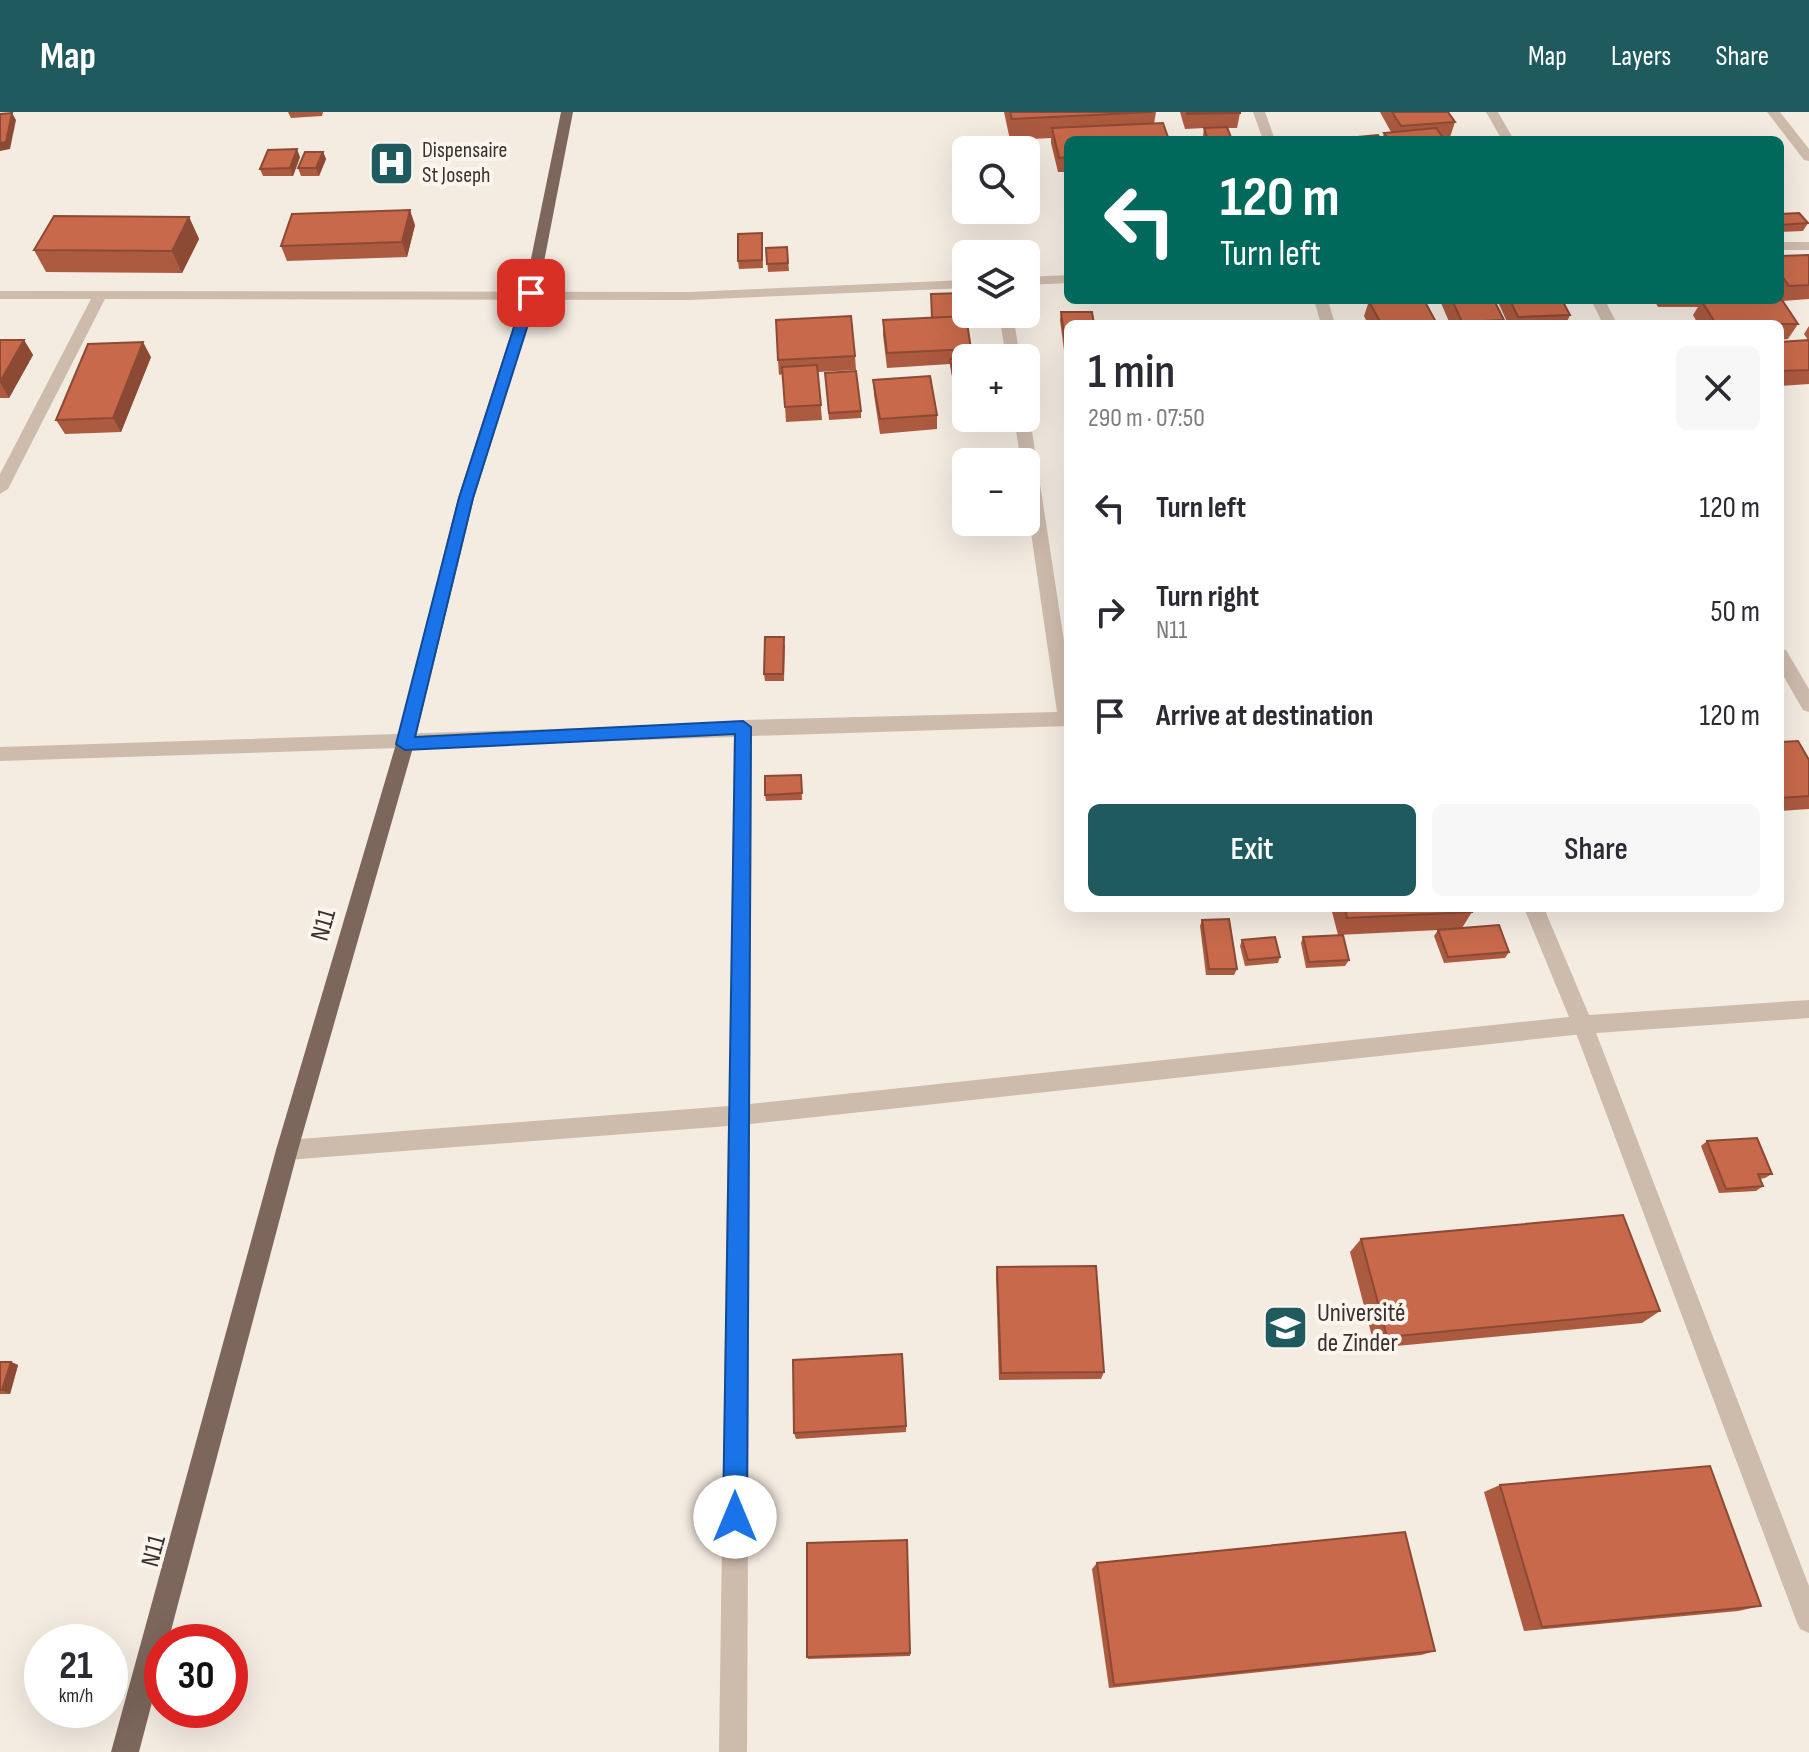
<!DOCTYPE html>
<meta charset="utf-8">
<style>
:root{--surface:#fff;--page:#f7f7f7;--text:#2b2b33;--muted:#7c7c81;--accent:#1f5a5e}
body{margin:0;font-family:"Sofia Sans Condensed",sans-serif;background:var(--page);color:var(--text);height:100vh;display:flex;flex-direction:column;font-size:30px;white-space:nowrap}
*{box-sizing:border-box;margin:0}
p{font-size:26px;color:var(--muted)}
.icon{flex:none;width:44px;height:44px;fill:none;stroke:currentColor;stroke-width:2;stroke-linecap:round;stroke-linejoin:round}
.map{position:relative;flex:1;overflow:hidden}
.side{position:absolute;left:1064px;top:208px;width:720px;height:592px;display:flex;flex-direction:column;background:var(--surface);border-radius:12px;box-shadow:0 8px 32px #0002}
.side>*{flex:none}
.hud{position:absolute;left:1064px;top:24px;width:720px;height:168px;border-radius:12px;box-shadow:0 8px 32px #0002;background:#00695c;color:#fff;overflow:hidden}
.buttons{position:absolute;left:952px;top:24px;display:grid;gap:16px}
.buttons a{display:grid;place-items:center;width:88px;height:88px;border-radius:12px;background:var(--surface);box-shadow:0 8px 32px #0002;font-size:40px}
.speed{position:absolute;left:24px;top:1512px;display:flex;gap:16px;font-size:40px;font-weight:700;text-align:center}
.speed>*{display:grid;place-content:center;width:104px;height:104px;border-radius:50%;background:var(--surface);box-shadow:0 8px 32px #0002;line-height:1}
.speed small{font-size:20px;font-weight:400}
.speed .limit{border:12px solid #d22;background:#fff;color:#111}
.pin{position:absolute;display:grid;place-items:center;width:68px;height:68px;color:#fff;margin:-34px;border-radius:16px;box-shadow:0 4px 12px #0006}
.me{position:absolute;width:88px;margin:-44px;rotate:0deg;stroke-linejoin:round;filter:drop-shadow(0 0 6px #0008)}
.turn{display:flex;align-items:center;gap:28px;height:168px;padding:0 24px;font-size:36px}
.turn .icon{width:104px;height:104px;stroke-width:2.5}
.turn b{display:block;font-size:56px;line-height:68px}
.round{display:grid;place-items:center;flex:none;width:84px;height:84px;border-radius:12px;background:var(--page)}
.summary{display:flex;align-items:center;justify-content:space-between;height:136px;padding:0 24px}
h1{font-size:48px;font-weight:600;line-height:60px}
.primary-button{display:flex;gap:16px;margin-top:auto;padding:16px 24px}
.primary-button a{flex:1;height:92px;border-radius:12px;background:var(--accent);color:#fff;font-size:32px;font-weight:600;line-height:92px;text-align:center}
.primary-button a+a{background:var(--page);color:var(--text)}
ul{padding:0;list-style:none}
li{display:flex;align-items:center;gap:24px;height:104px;padding:0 24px}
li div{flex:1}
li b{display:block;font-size:30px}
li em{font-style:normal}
header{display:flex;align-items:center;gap:48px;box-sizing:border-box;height:112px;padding:0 40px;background:var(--accent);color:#fff}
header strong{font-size:38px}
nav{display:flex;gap:44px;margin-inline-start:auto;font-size:28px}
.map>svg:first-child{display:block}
</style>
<header>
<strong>Map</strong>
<nav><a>Map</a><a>Layers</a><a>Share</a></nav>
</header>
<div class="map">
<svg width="1809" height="1640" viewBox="0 0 1809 1640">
<rect width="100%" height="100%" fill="#f4ebe1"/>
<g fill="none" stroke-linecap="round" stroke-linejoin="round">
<polygon fill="#cdbbac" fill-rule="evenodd" points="1583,904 1590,906 1593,913 1809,1474 1809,1521 1800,1517 1796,1508 1573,913 1576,906"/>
<g fill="#cdbbac" fill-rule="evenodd">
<polygon points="1253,0 1265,0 1275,28 1263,28"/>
<polygon points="1486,0 1498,0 1514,28 1502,28"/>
<polygon points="1767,0 1780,0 1809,37 1809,49 1804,48"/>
<rect x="1780" y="130" width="29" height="8"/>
<polygon points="1068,163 1068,171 1026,173 1026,165"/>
<polygon points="966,168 966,176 690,188 105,187 8,377 0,382 0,362 91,187 0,187 0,179 690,180"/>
<polygon points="1314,188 1328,188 1335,212 1321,212"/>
<polygon points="1591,188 1605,188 1617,212 1603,212"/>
<polygon points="999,202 1013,202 1020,246 1006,246"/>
<polygon points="1026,302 1030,306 1068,555 1068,614 752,624 750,992 1569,905 1524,796 1544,796 1589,903 1809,888 1809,906 1583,922 750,1012 747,1640 719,1640 728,1014 287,1048 279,1045 276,1038 279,1031 287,1028 729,994 734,625 0,649 0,635 736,611 743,608 1057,600 1026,386 1026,350 1021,350 1014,306 1026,306"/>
<polygon points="1780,537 1786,538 1809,577 1809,600 1803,598 1780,558"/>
</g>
<polygon fill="#7d675c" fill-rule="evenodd" points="561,0 573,0 538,181 474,386 414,632 298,1038 168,1530 162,1530 162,1552 139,1640 111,1640 276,1038 396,632 458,386 524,181"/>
</g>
<g fill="#ac5a40">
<polygon points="288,0 323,0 322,4 291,6"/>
<polygon points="1004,0 1156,0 1154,12 1068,28 1068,60 1058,60 1051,31 1051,26 1010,28"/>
<polygon points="1180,0 1240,0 1240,1 1237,16 1227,16 1232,28 1204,28 1203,24 1204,16 1185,17"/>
<polygon points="1380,0 1448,0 1455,10 1450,25 1443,26 1445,28 1382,28 1384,21 1391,20"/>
<polygon points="323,40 326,47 319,64 301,64 298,56"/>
<polygon points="300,45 293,64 263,64 260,57"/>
<polygon points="1780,102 1808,111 1803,119 1780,120"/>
<polygon points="189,105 199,127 182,161 46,160 34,138"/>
<polygon points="415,113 407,145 287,149 281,134"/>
<polygon points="762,121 763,156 739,157 738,149"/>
<polygon points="787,135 789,159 768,160 766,136"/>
<polygon points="1809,143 1809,187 1782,189 1798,212 1788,227 1780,228 1780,212 1698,212 1693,203 1698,195 1658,195 1654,188 1780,188 1780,144"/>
<polygon points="931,182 966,204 971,237 970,246 966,246 966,293 957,294 950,252 887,256 883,223 883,208 932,206"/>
<polygon points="1442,188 1494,188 1504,208 1502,212 1450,212 1441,191"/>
<polygon points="1497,188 1562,188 1570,203 1566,212 1508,212"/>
<polygon points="1369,189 1437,212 1368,212 1364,204"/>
<polygon points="1061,200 1068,212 1068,246 1065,246 1060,208"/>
<polygon points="1809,214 1809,272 1780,274 1780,230 1808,228 1804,222"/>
<polygon points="0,228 24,228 33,243 9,286 0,286"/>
<polygon points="855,244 856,258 818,260 822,308 786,310 783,262 779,263 778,248"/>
<polygon points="151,245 121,320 65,322 56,308"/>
<polygon points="825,262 861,299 861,306 829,308"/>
<polygon points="873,268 937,303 937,317 880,322 874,283"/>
<polygon points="785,532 784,569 765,569 764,562"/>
<polygon points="1780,630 1809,648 1809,697 1780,699"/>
<polygon points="801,663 802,688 766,689 765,683"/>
<polygon points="1331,796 1471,796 1472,800 1462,816 1509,840 1505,846 1444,851 1434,824 1438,818 1338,823"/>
<polygon points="1202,808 1237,857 1234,863 1206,863 1200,814"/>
<polygon points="1303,825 1349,848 1345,854 1306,856 1301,831"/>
<polygon points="1242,828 1280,845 1278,851 1245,854 1240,834"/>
<polygon points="1707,1029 1772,1062 1765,1066 1760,1067 1763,1074 1756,1079 1719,1081 1701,1034"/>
<polygon points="1361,1127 1660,1199 1642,1211 1375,1236 1350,1140"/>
<polygon points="997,1155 1104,1260 1101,1267 999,1268 996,1163"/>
<polygon points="0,1250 11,1250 18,1253 10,1282 0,1282"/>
<polygon points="906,1314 906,1320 796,1327 794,1321"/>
<polygon points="1500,1373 1761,1494 1738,1499 1524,1519 1484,1380"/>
<polygon points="907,1428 910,1544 808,1547 807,1545"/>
<polygon points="1097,1451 1435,1539 1421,1543 1109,1576 1092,1457"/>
</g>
<g fill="#8c4a34">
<polygon points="12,1 16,8 10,37 0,39 0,31"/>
<polygon points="297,37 300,45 293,64 290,56"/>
<polygon points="323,40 326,47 319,64 316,56"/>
<polygon points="410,98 415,113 407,145 402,130"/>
<polygon points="189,105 199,127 182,161 172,139"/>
<polygon points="24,228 33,243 9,286 0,270"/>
<polygon points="143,230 151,245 121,320 113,306"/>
<polygon points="11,1250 18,1253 10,1282 2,1278"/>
</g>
<g fill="#c8694b" stroke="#8c4a34" stroke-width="2">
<polygon points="1010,0 1153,0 1012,7"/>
<polygon points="1187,0 1240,0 1240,1 1187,2"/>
<polygon points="1392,0 1448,0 1455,10 1401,14"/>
<polygon points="12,1 6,30 0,31 0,2"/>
<polygon points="1163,11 1169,28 1068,28 1068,45 1059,46 1052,16"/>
<polygon points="1227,15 1232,28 1208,28 1204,16"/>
<polygon points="1436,16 1445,28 1389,28 1384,21"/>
<polygon points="1378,23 1382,28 1325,28"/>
<polygon points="297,37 290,56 260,57 268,38"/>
<polygon points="305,40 323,40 316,56 298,56"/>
<polygon points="410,98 402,130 281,134 292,102"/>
<polygon points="1799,101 1808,111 1780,113 1780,102"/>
<polygon points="54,104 189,105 172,139 34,138"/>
<polygon points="762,121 762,148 738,149 738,122"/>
<polygon points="787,135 788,151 767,152 766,136"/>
<polygon points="1809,143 1809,173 1789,174 1780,161 1780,144"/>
<polygon points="964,181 966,204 932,206 931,182"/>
<polygon points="1780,185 1798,212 1716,212 1701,188 1780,188"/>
<polygon points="1380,188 1424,188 1437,212 1381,212 1369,189"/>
<polygon points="1452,188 1494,188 1504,208 1462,210"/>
<polygon points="1510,188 1562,188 1570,203 1518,205"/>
<polygon points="1061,200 1092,200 1094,212 1068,212 1068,238 1066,238"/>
<polygon points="851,204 855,244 778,248 776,208"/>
<polygon points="966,204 971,237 887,241 883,208"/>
<polygon points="0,228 24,228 0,270"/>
<polygon points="1809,228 1809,258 1780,259 1780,230"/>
<polygon points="143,230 113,306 56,308 88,232"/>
<polygon points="966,246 966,285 957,286 950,247"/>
<polygon points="817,253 821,293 785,295 782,255"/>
<polygon points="856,259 861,299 829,301 825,261"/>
<polygon points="930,264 937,303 880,307 873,268"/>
<polygon points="765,525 784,525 783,562 764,562"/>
<polygon points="1798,629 1809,648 1809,684 1780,686 1780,630"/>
<polygon points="801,663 802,681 765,683 765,664"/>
<polygon points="1345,796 1471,796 1472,800 1347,806"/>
<polygon points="1229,807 1237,857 1209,857 1202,808"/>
<polygon points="1499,813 1509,840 1448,845 1438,818"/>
<polygon points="1343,823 1349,848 1309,850 1303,825"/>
<polygon points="1275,825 1280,845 1248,848 1242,828"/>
<polygon points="1757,1026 1772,1062 1758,1062 1763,1074 1726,1077 1707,1029"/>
<polygon points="1623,1103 1660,1199 1387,1225 1361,1127"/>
<polygon points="1096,1154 1104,1260 1001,1261 997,1155"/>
<polygon points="902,1242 906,1314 794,1321 793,1248"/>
<polygon points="0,1250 11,1250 2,1278 0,1278"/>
<polygon points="1710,1354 1761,1494 1542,1515 1500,1373"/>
<polygon points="1405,1420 1435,1539 1114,1573 1097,1451"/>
<polygon points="907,1428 910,1541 807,1545 807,1431"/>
</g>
<polygon fill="#1a73e8" stroke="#114b97" stroke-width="2" points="531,177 538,181 473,386 415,625 743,609 751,615 747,1405 743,1413 735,1417 727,1413 723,1405 735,622 405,638 396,632 459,386 525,181"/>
<defs>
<symbol id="hospital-square" viewBox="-11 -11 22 22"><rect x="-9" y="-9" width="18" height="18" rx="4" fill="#1f5a5e" stroke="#fbf5ee"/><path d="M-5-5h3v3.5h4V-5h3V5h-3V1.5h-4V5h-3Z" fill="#fff"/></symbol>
<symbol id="university-square" viewBox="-11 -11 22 22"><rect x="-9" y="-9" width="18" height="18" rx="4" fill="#1f5a5e" stroke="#fbf5ee"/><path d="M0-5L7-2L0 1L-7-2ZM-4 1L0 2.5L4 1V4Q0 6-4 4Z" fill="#fff"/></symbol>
</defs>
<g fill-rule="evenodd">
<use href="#hospital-square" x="366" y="26" width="51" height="51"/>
<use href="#university-square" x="1260" y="1190" width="51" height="51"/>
</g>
<g text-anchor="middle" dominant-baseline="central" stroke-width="8" stroke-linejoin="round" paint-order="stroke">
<g font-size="22" fill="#3b302b" stroke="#fbf5ee" text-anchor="start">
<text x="422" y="38">Dispensaire<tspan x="422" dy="25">St Joseph</tspan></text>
</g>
<g font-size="26" fill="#3b302b" stroke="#fbf5ee">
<text transform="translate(324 813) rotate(-74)">N11</text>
<text transform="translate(154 1439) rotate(-75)">N11</text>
</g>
<g font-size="26" fill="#3b302b" stroke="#fbf5ee" text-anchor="start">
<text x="1317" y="1201">Université<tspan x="1317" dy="30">de Zinder</tspan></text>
</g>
</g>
</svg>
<div class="buttons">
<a><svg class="icon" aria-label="search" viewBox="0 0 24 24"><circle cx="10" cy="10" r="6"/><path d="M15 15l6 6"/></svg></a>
<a><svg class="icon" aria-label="layers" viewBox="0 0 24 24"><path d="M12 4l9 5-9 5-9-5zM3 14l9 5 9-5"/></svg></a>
<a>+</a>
<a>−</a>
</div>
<div class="speed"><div>21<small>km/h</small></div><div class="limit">30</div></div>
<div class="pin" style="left:531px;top:181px;background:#d93025"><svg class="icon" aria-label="arrive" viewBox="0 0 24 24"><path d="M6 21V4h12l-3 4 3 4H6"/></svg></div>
<svg class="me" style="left:735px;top:1405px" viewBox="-20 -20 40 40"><circle r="19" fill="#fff"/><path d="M0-13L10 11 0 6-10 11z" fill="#1a73e8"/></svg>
<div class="hud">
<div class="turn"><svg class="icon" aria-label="left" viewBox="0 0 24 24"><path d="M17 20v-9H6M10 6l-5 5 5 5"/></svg><div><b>120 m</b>Turn left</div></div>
</div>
<section class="side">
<div class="summary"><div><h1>1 min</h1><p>290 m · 07:50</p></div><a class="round"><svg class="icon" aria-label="close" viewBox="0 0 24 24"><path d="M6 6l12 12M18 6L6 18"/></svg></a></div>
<ul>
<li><svg class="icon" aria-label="left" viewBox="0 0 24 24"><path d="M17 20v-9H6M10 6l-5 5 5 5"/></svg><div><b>Turn left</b></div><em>120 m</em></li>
<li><svg class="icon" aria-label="right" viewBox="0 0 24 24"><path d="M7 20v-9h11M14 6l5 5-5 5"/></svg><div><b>Turn right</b><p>N11</p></div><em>50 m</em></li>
<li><svg class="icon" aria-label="arrive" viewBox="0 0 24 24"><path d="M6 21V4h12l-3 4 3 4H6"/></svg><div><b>Arrive at destination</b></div><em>120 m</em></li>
</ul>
<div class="primary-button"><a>Exit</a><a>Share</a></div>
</section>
</div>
